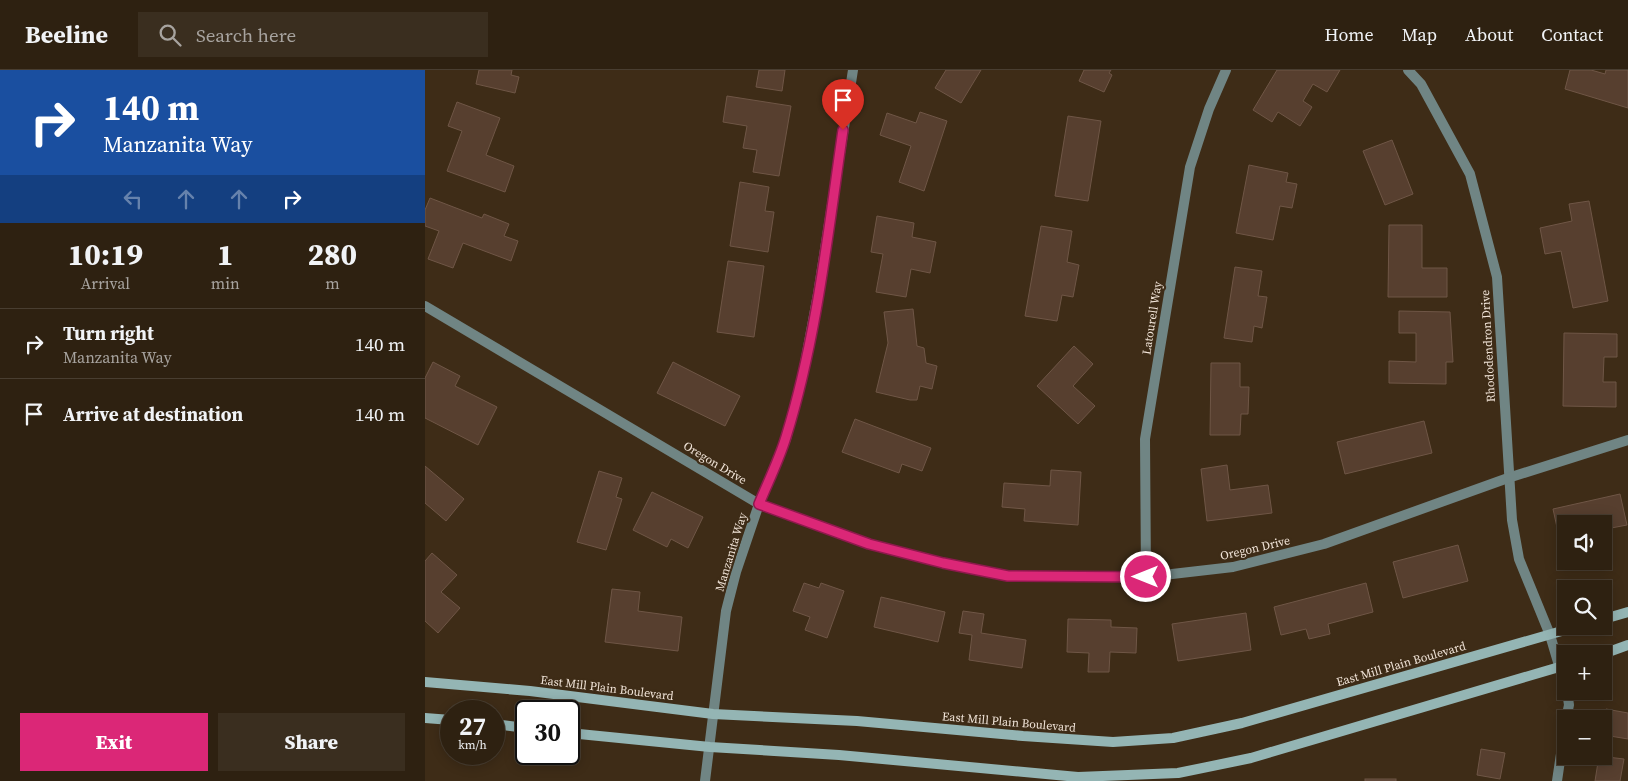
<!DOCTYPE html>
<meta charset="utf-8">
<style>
:root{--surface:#2e2111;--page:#3a2e1f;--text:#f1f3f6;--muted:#a7a39f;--line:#493e31;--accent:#db2777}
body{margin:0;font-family:"Source Serif 4",serif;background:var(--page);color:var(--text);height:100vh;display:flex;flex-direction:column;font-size:19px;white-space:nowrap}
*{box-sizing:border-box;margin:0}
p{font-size:16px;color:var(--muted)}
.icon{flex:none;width:28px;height:28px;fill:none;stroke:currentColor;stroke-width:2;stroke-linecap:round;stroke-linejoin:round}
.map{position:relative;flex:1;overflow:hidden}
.details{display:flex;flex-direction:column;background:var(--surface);width:425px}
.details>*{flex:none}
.banner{background:#1a4fa0;color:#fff;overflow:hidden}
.tools{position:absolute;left:1132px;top:445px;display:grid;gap:10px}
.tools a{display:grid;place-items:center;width:55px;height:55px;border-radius:0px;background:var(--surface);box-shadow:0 2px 12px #0003,0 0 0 1px var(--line);font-size:25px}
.speed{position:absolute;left:15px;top:630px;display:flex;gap:10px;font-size:25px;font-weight:700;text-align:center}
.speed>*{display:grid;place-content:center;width:65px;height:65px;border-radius:50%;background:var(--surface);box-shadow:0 2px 12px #0003,0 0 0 1px var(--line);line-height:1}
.speed small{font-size:12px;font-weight:400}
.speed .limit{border:2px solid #111;border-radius:8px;background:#fff;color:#111}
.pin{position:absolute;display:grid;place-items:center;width:42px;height:42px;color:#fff;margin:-51px -21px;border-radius:50% 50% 50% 0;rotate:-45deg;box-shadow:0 0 5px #0007}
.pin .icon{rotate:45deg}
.me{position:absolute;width:55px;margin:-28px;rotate:270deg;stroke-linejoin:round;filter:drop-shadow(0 0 4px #0008)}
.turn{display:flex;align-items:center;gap:18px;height:105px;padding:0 20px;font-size:22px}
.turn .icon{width:65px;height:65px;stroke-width:2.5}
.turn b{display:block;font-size:35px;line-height:42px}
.lanes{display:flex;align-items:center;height:48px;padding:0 20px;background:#0003;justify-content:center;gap:25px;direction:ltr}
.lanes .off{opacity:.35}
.eta{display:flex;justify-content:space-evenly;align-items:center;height:85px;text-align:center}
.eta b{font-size:30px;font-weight:800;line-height:35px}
.primary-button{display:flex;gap:10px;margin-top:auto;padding:10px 20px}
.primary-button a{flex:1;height:58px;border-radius:0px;background:var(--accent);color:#fff;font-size:20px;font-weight:800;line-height:58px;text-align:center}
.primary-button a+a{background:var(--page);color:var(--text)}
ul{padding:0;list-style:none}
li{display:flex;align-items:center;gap:15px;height:70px;padding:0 20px;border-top:1px solid var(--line)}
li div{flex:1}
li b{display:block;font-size:19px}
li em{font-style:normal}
header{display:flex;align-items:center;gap:30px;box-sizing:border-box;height:70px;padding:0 25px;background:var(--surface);border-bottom:1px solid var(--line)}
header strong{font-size:24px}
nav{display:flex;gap:28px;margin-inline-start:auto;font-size:18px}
.search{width:350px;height:45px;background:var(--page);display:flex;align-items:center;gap:12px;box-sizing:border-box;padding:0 18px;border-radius:0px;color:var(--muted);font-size:19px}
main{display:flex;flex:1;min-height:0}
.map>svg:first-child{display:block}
</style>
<header>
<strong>Beeline</strong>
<div class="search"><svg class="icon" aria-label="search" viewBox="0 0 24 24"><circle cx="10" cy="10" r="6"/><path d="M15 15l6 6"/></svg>Search here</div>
<nav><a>Home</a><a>Map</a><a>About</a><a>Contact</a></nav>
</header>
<main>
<section class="details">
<div class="banner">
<div class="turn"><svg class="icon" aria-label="right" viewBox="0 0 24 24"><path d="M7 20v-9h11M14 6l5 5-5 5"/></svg><div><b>140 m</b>Manzanita Way</div></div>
<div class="lanes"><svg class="icon off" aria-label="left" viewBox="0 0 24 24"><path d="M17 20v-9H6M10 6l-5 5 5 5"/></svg><svg class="icon off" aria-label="ahead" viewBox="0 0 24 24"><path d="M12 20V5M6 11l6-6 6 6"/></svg><svg class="icon off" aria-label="ahead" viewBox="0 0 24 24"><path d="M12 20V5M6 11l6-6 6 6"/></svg><svg class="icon" aria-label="right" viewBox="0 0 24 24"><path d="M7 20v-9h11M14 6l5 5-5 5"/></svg></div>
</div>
<div class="eta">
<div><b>10:19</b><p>Arrival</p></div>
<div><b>1</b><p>min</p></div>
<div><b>280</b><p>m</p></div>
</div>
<ul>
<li><svg class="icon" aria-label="right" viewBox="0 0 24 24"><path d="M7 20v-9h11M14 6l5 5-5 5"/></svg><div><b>Turn right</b><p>Manzanita Way</p></div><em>140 m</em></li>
<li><svg class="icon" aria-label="arrive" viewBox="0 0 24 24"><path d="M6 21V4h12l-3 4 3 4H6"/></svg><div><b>Arrive at destination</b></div><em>140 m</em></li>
</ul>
<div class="primary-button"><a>Exit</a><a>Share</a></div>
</section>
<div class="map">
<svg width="1203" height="711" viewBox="0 0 1203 711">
<rect width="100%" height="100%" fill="#3e2c17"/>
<g fill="#573f2f" stroke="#6f5646">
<polygon points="54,0 87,0 86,5 94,7 90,23 51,14"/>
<polygon points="334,0 360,0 357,21 331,17"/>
<polygon points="521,0 556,0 536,33 510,18"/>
<polygon points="659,0 686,0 684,3 687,5 679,22 654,11"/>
<polygon points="852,0 915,0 902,22 888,14 878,31 887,37 875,56 853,42 847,52 828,40"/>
<polygon points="1145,0 1166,0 1180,4 1181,0 1203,0 1203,38 1140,19"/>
<polygon points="302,26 366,36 354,106 328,102 332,80 318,78 322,56 298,52"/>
<polygon points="32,32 75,48 61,85 89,96 80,122 22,101 37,61 23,56"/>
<polygon points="495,42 522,51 499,121 474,112 486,76 455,65 462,43 491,53"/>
<polygon points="643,46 676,51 663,131 630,126"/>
<polygon points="967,70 988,124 960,135 938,81"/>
<polygon points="824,95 863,103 861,112 872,114 867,138 855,136 848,170 811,163"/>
<polygon points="315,112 344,117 340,141 349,142 343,182 305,176"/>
<polygon points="5,128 57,148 59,144 84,154 79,166 93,171 86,191 38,173 28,198 3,189 14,161 0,156 0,140"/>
<polygon points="1164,131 1183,231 1148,238 1136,181 1120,184 1115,158 1147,151 1144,134"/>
<polygon points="452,146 489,153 487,167 511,172 505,203 486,199 481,227 451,222 458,184 446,182"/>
<polygon points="964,155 997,155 997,198 1022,198 1022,227 963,227"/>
<polygon points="616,156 647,161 642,192 654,195 648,227 637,225 632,251 600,246"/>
<polygon points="303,191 339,196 329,267 292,262"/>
<polygon points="810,197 837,201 833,226 842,227 837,258 829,256 827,272 799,268"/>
<polygon points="488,239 492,276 499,278 501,293 512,296 507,319 495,316 492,330 485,330 451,322 463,273 459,242"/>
<polygon points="974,241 1025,242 1028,292 1021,292 1021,314 964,313 964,291 991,292 991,263 974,263"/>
<polygon points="1139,263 1192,264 1192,287 1179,287 1178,312 1191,312 1191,337 1138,336"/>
<polygon points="649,276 668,294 648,316 670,336 653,354 612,316"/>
<polygon points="8,292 35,306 30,316 72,337 53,375 0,348 0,308"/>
<polygon points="248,292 315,326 300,356 232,323"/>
<polygon points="786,293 815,293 815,317 824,317 823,344 816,344 815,365 785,365"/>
<polygon points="430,349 506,378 497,401 477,394 474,403 417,382"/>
<polygon points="999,351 1007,383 920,404 912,372"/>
<polygon points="802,395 805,420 843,415 847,443 782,451 776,399"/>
<polygon points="0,396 39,429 21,451 0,433"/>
<polygon points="626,400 656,402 653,455 599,451 600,439 577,437 579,413 625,416"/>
<polygon points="174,401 197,408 191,427 197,429 181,480 152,472"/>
<polygon points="227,422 278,447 263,478 246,469 242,477 208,460"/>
<polygon points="1195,424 1202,455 1181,459 1185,475 1179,477 1179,454 1141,454 1141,485 1138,485 1128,439"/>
<polygon points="1033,475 1043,511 978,528 968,492"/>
<polygon points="7,483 32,505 16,522 35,538 13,563 0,551 0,491"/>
<polygon points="379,513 394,518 396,513 419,521 402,568 380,560 385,547 368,541"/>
<polygon points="941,513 948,542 903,554 905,564 884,569 881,559 856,565 849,537"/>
<polygon points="187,519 215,522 213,541 257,547 253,581 180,572"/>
<polygon points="456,527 520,542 513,572 449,557"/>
<polygon points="538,541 559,544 556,563 601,570 597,598 544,590 547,565 534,563"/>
<polygon points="821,543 826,580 753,591 747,554"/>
<polygon points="643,549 686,550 686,557 712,558 711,583 685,582 684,602 663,602 664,583 642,582"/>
<polygon points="1181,639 1203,643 1203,669 1179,665"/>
<polygon points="1056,679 1080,683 1075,709 1052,705"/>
<polygon points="1174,686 1199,689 1195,711 1170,711"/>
<rect x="940" y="709" width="31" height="2"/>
</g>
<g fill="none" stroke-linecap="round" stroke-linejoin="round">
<g stroke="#708584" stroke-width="10">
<polyline points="983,0 996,14 1045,104 1072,207 1087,450 1094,489 1125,565"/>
<polyline points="0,236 334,434 444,474 518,493 583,506 721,507 808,497 899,474 1083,408 1203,370"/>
<polyline points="721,507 720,369 765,97 784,39 801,0"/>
<polyline points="280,711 301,541 311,502 334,434 361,369 378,304 393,224 428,0"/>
</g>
<g stroke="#708584" stroke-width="10">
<polyline points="1125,565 1141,619"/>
<polyline points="1141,649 1144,635 1142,621"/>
<polyline points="1132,711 1141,650"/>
</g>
<g stroke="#94b5b4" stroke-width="10">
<polyline points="1179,549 1203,542"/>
<polyline points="1178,584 1203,575"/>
<polyline points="0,612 105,621 288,644 432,651 598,666 688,672 748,668 817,653 1154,556"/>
<polyline points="0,648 26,650"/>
<polyline points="69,654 101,658"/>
<polyline points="144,663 285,677 414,685 653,707 753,703 826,688 1141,595"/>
</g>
</g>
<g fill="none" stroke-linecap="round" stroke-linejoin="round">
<defs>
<path id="route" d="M418,60C403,162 392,267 361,367C354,390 343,412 334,434L444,474L518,493L583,506L721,507"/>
</defs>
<use href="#route" stroke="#8e194d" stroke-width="12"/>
<use href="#route" stroke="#db2777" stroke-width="9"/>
</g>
<g text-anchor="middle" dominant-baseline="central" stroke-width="4.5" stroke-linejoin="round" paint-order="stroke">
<g font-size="12" fill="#f0e3d7" stroke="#3e2c17">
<text transform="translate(727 248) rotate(-81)">Latourell Way</text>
<text transform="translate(1063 276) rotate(-93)">Rhododendron Drive</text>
<text transform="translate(290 393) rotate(31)">Oregon Drive</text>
<text transform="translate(830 478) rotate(-13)">Oregon Drive</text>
<text transform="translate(306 482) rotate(-73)">Manzanita Way</text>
<text transform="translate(976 594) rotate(-16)">East Mill Plain Boulevard</text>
<text transform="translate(182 618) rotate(7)">East Mill Plain Boulevard</text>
<text transform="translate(584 652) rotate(5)">East Mill Plain Boulevard</text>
</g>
</g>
</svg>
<div class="tools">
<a><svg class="icon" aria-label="sound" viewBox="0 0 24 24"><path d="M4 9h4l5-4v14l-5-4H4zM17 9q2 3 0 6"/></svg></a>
<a><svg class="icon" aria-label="search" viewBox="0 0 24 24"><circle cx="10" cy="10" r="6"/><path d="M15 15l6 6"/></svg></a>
<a>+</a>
<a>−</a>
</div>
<div class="speed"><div>27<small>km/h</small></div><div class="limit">30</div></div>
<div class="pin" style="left:418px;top:60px;background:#d93025"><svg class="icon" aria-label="arrive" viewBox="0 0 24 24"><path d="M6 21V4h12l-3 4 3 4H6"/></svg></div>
<svg class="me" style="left:721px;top:507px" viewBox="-20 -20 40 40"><circle r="17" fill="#db2777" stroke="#fff" stroke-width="3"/><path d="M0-11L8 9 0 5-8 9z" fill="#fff"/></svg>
</div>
</main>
